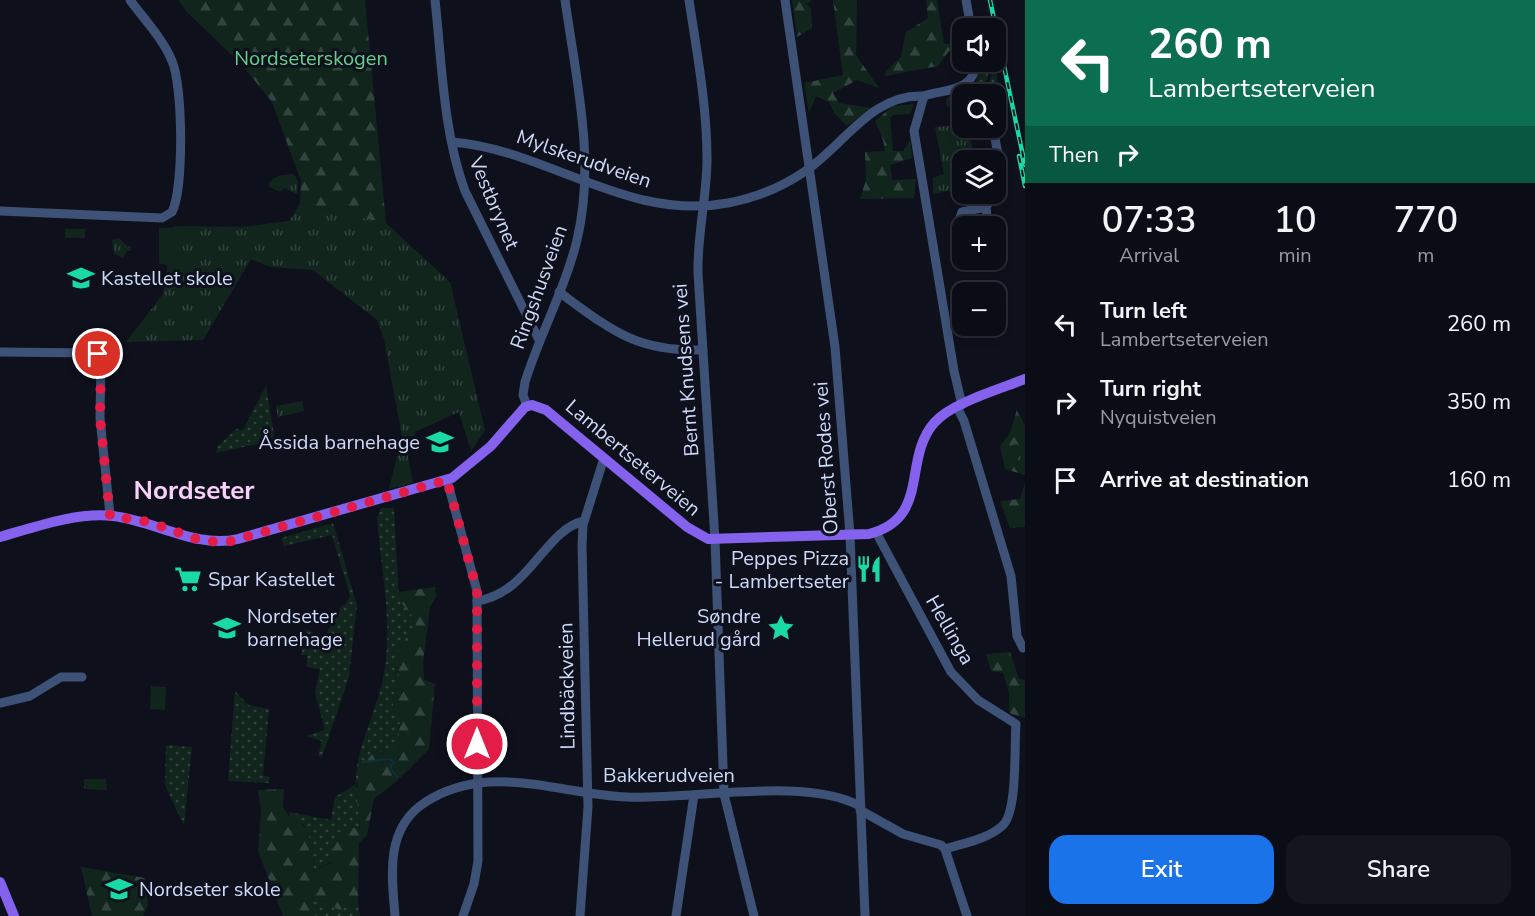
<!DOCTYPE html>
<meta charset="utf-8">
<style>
:root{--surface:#0a0d15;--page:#13161e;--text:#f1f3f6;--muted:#999ca0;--line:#2a2d34;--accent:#1a73e8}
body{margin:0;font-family:"Nunito Sans",sans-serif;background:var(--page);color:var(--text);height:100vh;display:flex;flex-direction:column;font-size:22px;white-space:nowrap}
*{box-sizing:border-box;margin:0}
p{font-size:20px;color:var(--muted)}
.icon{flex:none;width:33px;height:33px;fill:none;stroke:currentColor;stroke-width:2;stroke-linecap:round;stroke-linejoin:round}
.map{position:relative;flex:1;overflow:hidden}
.sheet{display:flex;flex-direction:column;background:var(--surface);width:510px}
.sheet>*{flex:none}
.hud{background:#0b6e4f;color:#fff;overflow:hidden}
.tools{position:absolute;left:952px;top:18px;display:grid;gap:12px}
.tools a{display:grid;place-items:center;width:54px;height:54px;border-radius:12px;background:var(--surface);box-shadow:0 3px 9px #0003,0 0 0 2px var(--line);font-size:30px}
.pin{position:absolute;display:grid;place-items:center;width:51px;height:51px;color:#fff;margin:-26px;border:3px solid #fff;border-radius:50%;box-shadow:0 2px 6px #0007}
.me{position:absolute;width:66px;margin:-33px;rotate:0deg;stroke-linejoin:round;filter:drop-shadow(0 0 4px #0008)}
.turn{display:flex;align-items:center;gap:21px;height:126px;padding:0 24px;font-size:27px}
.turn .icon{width:78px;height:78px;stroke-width:2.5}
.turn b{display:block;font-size:42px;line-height:51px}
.then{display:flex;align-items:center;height:57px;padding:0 24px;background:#0003;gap:12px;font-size:22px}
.eta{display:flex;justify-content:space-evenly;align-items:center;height:102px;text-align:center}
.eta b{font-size:36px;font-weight:600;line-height:42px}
.action{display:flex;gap:12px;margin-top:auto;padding:12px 24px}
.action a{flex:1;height:69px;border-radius:18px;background:var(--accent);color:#fff;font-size:24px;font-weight:600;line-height:69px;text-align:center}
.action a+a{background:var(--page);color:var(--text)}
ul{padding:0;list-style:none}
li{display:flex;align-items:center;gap:18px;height:78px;padding:0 24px}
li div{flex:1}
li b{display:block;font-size:22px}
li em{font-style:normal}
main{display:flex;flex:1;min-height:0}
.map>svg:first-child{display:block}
</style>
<main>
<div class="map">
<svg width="1025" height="916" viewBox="0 0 1025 916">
<defs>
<pattern id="grass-dots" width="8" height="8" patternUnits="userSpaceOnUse" patternTransform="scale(1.5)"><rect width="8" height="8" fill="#11251d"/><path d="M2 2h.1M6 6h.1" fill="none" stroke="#32443f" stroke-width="1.8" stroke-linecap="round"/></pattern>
<pattern id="forest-firs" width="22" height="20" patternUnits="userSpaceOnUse" patternTransform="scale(1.5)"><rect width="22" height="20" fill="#11251d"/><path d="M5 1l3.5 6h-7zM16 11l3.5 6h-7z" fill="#32443f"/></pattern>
<pattern id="park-tufts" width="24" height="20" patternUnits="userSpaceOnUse" patternTransform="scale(1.5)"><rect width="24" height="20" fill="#11251d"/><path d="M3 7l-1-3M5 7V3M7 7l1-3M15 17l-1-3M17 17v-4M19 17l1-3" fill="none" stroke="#32443f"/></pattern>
</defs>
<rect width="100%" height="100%" fill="#0e111c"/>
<g fill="url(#grass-dots)">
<polygon points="978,62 987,62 988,78 981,90 976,85"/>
<polygon points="989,62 994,62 999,87 991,86 986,91 991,76"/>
<circle cx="953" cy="102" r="7"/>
<polygon points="266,386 275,440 216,453 218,446 236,429 243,430"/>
<path d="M381,508H394L399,600L417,622L397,654L399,676L393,697L394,714L400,723L397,753L374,752L356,784L360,830L332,861L312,872L314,860L304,825L289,816V812L331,820L335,797L356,784C354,753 378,708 384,674C393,621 381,570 377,518Z"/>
<polygon points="333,523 357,605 349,677 322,757 318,756 322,741 306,736 325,730 315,693 320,669 307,667 307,655 301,655 306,629 324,638 341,606 346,604 350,596 332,535 284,546 281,538"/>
<polygon points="235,691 248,705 269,709 263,775 270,777 269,783 228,781"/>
<polygon points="166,745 192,747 184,826 165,785"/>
<polygon points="306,901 322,901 339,910 358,902 360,916 316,916"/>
</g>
<g fill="url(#forest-firs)">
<polygon points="178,0 365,0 386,223 300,204 301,181 272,102 242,65 187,12"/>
<polygon points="792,0 812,0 806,4 811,8 812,28 797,37"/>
<polygon points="833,0 857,0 856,55 879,88 857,80 833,93 839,103 871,108 847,126 834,113 829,102 816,96 809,113 804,83 843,75"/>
<polygon points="926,0 937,0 944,44 963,42 963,48 949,51 938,66 886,76 884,74 901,57 906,32 928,18"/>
<polygon points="914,104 910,114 893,115 890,118 893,151 903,151 910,140 912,158 890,165 892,180 916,179 914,198 860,199 866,180 865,152 885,151 883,140 875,121 893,106"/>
<polygon points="1017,409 1025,426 1025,475 1005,469 1000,446 1010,433"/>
<polygon points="1025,482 1025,527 1010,528 1000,501 1020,499"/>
<path d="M435,587L436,597L430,607L423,663L424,680L435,684L429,749C411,766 396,785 374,798L367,835L359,843L358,902L339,910L322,901H306L316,916H283L258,851L261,812L258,790L284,789L283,807L289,816C311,822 315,851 313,872L332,862L333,840L349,827L360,829C357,797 351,778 374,752H397L400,723L394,715L393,697L399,676L396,654L417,622L399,600L398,592Z"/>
<polygon points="1010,652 1019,679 1025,680 1025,718 1009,713 1009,692 1003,673 991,671 986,654"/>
<polygon points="81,867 145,878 148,905 143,916 92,916"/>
</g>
<g fill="url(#park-tufts)">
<polygon points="952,122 963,122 963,128 968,128 975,160 963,160 963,188 933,194 933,178 944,174 935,127 949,126"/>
<path d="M294,174L298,182L297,194L284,188L280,192L268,186C272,175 284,175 294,174Z"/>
<polygon points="300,204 386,223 450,282 485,430 471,451 459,412 415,432 408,457 413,483 389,489 402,436 384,339 377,320 313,270 271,267 251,259 203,340 126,342 163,294 174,226 242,227 289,221"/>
<polygon points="119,238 127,246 131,246 131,251 127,251 123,258 114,254 112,240"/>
<polygon points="302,401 304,411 278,417 276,406"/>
<polygon points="1017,444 1018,446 1025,445 1025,470 1021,471 1013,445"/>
<polygon points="84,779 106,779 107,790 84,789"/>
</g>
<g fill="#11251d">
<polygon points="178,227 179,260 172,267 159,263 159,228"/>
<rect x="65" y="229" width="20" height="9"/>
<polygon points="151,686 166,687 165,710 150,709"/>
</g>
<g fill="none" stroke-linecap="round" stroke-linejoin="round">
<polyline stroke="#102f39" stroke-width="2" points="363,762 390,759 394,763 390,767 397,777"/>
<g stroke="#3e5176" stroke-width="9">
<path d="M435,0C442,63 443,132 465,191L539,340"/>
<path d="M689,0C697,53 707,106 707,159C707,197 697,235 698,273L715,540L724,794L754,916"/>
<polyline points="785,0 835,347 850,535 865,916"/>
<polyline points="966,0 971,28"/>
<polyline points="967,83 978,94"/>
<path d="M452,142C549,150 627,222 728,203C754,198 782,187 804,172C843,147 871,93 924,96"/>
<polyline points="986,207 988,226"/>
<path d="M0,211L162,218L172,212C184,188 183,86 172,61C163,39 144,19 130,0"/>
<polyline points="963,239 959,221 962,212 986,207 1003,180 993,128"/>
<path d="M559,292C611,330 636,352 703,350"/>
<polyline points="0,352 93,353 101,357 100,418 110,515"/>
<path d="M962,405L954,371L914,131L924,96C945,89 976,92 975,62"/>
<path d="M527,406L523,395L525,382C540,334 565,289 577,240C596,161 576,79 565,0"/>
<polyline points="957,407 964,421 1011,576 1017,636 1023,648"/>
<polyline points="447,480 477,591 478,861 474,884 463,916"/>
<path d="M876,532L951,672L978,700L1016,724C1014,746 1018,813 1002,826C988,839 964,843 945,849"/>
<path d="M477,601C530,593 544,530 584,521"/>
<polyline points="0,703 30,696 61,677 82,677"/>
<polyline points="860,810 903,834 941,845 945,849"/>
<polyline points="945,849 967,916"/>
<path d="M395,916C392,878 385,833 420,806C436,794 458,786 478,783C528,777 577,795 627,797C692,800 805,776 860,806"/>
<polyline points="580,916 588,807 582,545 583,525 604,458"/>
<polyline points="676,916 694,795"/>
</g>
<g stroke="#8462ed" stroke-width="10">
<path d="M0,537C35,527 76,512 113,516C156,521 196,549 238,539L452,478L491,446L525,407L532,405L546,410L687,527L708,539L869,534C931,518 902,460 934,423C951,403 1000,389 1025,379"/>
<polyline points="0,882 14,916"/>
</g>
<defs>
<g id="rail">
<polyline points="990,0 1025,165"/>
<polyline points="1019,156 1025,186"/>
</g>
</defs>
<use href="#rail" stroke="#19daa4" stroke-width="4.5"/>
<use href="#rail" stroke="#0e111c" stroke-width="2" stroke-dasharray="7" stroke-linecap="butt"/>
</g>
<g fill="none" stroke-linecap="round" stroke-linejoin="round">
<polyline stroke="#e11d48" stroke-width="10" stroke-dasharray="0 18" points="98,354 101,359 100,418 110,516 149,522 202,541 228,542 447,480 477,591 477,744"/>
</g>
<defs>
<symbol id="school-bare" viewBox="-9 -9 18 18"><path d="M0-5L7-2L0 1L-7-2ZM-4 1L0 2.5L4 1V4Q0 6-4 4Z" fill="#19daa4" stroke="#0e111c" stroke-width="2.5" paint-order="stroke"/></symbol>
<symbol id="restaurant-bare" viewBox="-9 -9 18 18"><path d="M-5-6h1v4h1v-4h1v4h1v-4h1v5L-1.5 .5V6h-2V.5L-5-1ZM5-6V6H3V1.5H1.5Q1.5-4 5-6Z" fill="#19daa4" stroke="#0e111c" stroke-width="2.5" paint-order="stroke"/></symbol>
<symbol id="supermarket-bare" viewBox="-9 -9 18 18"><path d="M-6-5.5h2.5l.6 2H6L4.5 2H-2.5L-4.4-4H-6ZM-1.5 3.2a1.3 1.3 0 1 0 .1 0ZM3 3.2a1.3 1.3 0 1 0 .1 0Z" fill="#19daa4" stroke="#0e111c" stroke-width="2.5" paint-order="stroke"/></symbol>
<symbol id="sight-bare" viewBox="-9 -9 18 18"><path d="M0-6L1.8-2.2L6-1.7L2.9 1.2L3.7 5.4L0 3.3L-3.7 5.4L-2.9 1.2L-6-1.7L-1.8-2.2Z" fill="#19daa4" stroke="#0e111c" stroke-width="2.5" paint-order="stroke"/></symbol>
</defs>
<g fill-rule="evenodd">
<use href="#school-bare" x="62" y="259" width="38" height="38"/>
<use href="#school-bare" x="421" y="423" width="38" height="38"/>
<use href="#restaurant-bare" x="850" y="550" width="38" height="38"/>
<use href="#supermarket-bare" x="169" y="560" width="38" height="38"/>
<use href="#school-bare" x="208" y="609" width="38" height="38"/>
<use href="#sight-bare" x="762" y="609" width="38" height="38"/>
<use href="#school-bare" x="100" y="870" width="38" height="38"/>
</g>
<g text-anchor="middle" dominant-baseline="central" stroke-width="6" stroke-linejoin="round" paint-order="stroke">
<g font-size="20" fill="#64d08b" stroke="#0e111c">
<text x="311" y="58">Nordseterskogen</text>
</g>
<g font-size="20" fill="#cedaf9" stroke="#0e111c">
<text transform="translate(584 159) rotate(19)">Mylskerudveien</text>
<text transform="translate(494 203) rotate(67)">Vestbrynet</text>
<text transform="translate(539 287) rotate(-70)">Ringshusveien</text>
<text transform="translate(686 370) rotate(-94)">Bernt Knudsens vei</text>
<text transform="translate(633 458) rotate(40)">Lambertseterveien</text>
<text transform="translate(826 458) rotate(-94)">Oberst Rodes vei</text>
<text transform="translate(950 630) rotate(60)">Hellinga</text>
<text transform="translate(567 686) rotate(-91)">Lindbäckveien</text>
<text x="669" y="775">Bakkerudveien</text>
</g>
<g font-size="20" fill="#cedaf9" stroke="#0e111c" text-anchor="start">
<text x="101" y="278">Kastellet skole</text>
<text x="420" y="442" text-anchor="end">Åssida barnehage</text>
<text x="849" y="558" text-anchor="end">Peppes Pizza<tspan x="849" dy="23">- Lambertseter</tspan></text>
<text x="208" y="579">Spar Kastellet</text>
<text x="247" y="616">Nordseter<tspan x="247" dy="23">barnehage</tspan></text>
<text x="761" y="616" text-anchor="end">Søndre<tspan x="761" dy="23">Hellerud gård</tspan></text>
<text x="139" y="889">Nordseter skole</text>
</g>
<g font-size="26" font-weight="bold" fill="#f9d0fa" stroke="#0e111c">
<text x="194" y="490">Nordseter</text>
</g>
</g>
</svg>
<div class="tools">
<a><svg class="icon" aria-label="sound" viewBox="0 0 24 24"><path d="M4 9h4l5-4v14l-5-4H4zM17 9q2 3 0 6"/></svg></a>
<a><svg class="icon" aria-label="search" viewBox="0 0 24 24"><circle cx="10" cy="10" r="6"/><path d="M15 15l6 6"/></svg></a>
<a><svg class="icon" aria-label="layers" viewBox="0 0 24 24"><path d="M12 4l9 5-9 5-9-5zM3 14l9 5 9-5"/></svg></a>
<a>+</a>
<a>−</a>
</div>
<div class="pin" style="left:98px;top:354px;background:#d93025"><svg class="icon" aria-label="arrive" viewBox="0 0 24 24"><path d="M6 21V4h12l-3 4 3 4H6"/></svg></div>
<svg class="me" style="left:477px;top:744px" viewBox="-20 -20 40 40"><circle r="17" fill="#e11d48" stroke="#fff" stroke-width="3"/><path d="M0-11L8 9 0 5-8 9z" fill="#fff"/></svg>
</div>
<section class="sheet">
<div class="hud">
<div class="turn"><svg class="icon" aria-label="left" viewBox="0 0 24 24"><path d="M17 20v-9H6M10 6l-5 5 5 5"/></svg><div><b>260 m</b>Lambertseterveien</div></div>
<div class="then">Then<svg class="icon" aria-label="right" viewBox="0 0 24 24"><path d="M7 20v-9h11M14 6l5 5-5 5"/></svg></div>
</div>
<div class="eta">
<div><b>07:33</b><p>Arrival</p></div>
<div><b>10</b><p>min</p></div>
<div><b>770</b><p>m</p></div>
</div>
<ul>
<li><svg class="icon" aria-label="left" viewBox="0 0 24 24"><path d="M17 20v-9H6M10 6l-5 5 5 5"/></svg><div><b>Turn left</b><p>Lambertseterveien</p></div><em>260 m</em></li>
<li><svg class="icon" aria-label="right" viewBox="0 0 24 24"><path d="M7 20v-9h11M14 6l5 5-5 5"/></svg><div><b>Turn right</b><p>Nyquistveien</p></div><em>350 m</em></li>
<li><svg class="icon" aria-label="arrive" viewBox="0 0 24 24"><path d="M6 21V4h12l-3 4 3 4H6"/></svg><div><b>Arrive at destination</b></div><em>160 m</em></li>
</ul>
<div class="action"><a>Exit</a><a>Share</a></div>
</section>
</main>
